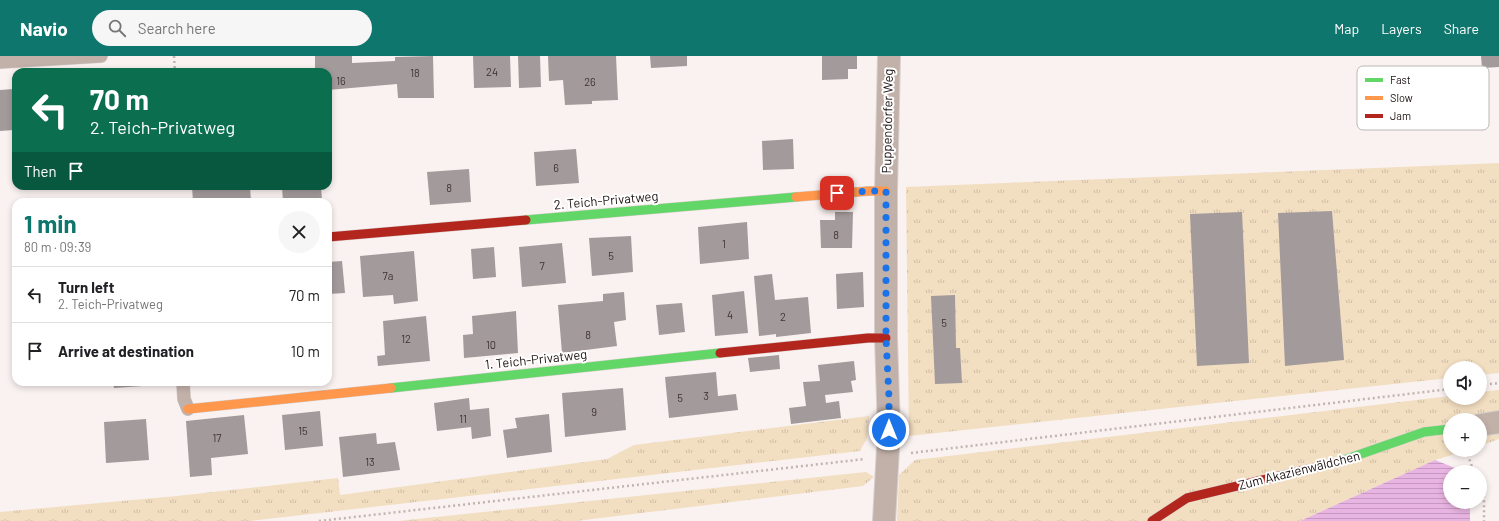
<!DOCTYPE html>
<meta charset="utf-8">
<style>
:root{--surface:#fff;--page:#f6f6f6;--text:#202124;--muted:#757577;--line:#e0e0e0;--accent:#0f766e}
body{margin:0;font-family:Barlow,sans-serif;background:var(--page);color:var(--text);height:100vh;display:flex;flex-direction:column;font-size:15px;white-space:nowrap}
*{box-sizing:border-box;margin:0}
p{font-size:13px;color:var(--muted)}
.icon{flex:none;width:22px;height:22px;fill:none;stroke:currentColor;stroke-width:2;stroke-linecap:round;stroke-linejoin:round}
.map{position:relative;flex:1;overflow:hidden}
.drawer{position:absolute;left:12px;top:142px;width:320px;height:188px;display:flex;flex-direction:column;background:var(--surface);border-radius:12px;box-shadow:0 2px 6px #0003}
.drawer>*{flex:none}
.hud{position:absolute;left:12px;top:12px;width:320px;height:122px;border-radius:12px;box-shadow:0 2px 6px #0003;background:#0b6e4f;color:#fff;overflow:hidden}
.buttons{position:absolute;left:1443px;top:305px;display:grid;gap:8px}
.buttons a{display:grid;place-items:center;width:44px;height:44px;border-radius:50%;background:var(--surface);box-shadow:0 2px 6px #0003;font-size:20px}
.pin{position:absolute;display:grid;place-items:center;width:34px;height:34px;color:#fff;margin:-17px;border-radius:8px;box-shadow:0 2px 6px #0006}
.me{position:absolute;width:44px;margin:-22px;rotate:0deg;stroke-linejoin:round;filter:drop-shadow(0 0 3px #0008)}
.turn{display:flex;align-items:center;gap:14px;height:84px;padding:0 12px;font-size:18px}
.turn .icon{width:52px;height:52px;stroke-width:2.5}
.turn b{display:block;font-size:28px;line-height:34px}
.then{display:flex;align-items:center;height:38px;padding:0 12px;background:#0003;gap:8px;font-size:15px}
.round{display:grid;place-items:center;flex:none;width:42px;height:42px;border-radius:21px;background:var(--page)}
.overview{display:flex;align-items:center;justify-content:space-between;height:68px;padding:0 12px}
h1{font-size:24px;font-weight:700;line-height:30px;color:var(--accent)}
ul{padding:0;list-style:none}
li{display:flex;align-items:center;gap:12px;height:56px;padding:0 12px;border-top:1px solid var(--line)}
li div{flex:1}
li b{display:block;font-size:15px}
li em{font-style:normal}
header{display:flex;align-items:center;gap:24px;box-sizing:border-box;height:56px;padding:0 20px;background:var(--accent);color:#fff}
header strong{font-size:19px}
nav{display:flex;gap:22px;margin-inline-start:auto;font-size:14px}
.search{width:280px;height:36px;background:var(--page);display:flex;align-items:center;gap:10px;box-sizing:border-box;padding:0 14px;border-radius:22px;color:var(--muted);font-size:15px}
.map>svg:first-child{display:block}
</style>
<header>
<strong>Navio</strong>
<div class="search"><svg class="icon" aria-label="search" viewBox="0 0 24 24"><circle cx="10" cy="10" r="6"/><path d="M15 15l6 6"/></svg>Search here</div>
<nav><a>Map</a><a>Layers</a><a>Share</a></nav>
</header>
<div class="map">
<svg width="1499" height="465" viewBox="0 0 1499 465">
<defs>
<pattern id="grass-tufts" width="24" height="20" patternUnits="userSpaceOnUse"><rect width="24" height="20" fill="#f2dec1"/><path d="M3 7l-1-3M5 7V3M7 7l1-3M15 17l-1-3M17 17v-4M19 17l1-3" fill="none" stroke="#cfbda5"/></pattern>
<pattern id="water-rules" width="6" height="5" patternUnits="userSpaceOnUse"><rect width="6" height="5" fill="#e8b4e1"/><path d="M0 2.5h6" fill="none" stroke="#c69ac0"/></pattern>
</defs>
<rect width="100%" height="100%" fill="#faf2f0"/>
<g fill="url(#grass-tufts)">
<polygon points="1499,107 1499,317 1480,319 1480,312 1450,312 1450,322 909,380 906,131"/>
<polygon points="1499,334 1499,383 1480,390 1480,364 1450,364 1450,394 1468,394 1435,404 1300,465 897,465 899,419 915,404 1450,340 1450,342 1480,342 1480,336"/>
<polygon points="869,360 867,382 860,395 250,465 0,465 0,456 177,440 338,422 340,439 607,403 634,389"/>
<polygon points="866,416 874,421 863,430 576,465 398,465"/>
</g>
<polygon fill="url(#water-rules)" points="1435,404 1460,414 1461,416 1450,416 1450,446 1470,446 1470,465 1300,465"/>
<g fill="#a39a9b">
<polygon points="315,0 352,0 352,7 395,5 395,1 433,0 434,42 398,42 397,28 328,34 328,16 315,16"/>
<polygon points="473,0 510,0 511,31 474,32"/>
<polygon points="518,0 540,0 541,31 519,32"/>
<polygon points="548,0 616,0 618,44 592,45 592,48 565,49 563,24 549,25"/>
<polygon points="650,0 687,0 687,10 651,12"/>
<polygon points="822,0 857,0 857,13 848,13 848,23 822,24"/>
<polygon points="1481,0 1499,0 1499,11 1482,12"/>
<polygon points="13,33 13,46 16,46 16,58 14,58 14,74 0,75 0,34"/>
<polygon points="793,83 794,113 763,114 762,85"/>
<polygon points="576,93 579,127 536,130 534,96"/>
<polygon points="469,113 471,146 430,149 427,116"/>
<polygon points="192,130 250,130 251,146 193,146"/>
<polygon points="282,130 321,130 322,145 283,146"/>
<polygon points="1332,155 1344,304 1285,310 1278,157"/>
<polygon points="835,156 853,156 852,192 821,192 820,164 835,164"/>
<polygon points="1242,156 1249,307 1197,310 1190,158"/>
<polygon points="747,166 749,203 700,208 698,171"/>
<polygon points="631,180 633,216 592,220 589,182"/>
<polygon points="562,187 566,227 522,231 519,191"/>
<polygon points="494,191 496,221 473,223 471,193"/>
<polygon points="414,195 418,245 394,248 393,239 363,241 360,200"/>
<polygon points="342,205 345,237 328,238 328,206"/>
<polygon points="863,216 864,251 837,253 836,218"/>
<polygon points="772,218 775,244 808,241 811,277 776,281 776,278 759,280 754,220"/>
<polygon points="744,235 748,277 715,280 712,239"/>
<polygon points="624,236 626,264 614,266 617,290 562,297 558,249 603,245 603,238"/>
<polygon points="955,239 956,292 960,292 962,327 935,328 931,240"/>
<polygon points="682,247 685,276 659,279 656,249"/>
<polygon points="516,255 518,297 464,302 463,279 473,278 472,260"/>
<polygon points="426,260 430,305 378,310 377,300 385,299 383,265"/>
<polygon points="779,299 780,313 750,316 748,302"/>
<polygon points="854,305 856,324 851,325 853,336 825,339 826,347 839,345 841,362 791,368 789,352 806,350 803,326 820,325 818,309"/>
<polygon points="716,316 718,340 736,338 738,354 669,362 665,321"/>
<polygon points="113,326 157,326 157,329 114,332"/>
<polygon points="198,326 222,326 222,327 198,329"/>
<polygon points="623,332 626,374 565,381 562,337"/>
<polygon points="469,342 470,354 489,352 491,380 472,383 471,371 437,375 434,347"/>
<polygon points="320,355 323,390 285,394 282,359"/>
<polygon points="549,358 552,396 507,402 503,374 517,372 515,362"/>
<polygon points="244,359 248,398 211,402 212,419 190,421 186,365"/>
<polygon points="146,363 149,404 106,407 104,366"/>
<polygon points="376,377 377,388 395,386 400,414 343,421 339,381"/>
</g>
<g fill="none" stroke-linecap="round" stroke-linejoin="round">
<defs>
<g id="lane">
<polyline points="0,6 101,0"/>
<polyline points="183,326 184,343 188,353"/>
</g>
<g id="street">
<polyline points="1480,369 1499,366"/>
<polyline points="884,465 889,374 886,282 886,135 889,0"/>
</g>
<g id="fast">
<polyline points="526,164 796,141"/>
<polyline points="391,332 720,297"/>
<polyline points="1338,406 1424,376 1450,373"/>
</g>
<g id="slow">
<polyline points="796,141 869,135 886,135"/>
<polyline points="188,353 391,332"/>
</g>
<g id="jam">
<polyline points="328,181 526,164"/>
<polyline points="720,297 868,282 886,282"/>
<polyline points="1152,465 1187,442 1338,406"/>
</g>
</defs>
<use href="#lane" stroke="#d6cfcd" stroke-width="14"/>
<use href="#street" stroke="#d6cfcd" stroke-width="24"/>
<use href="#fast" stroke="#d6cfcd" stroke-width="10"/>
<use href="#slow" stroke="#d6cfcd" stroke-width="10"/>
<use href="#jam" stroke="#d6cfcd" stroke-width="10"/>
<g stroke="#c0b5af" stroke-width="2.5" stroke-dasharray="2 3" stroke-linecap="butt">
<polyline points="174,0 175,16"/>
<polyline points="1480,329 1499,327"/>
<polyline points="1466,394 1474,416"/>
<polyline points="911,397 1450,333"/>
<polyline points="1480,430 1484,441 1484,465"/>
<polyline points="319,465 865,403"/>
</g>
<use href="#lane" stroke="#c2b1a9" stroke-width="13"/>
<use href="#street" stroke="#c2b1a9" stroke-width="22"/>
<use href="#fast" stroke="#63d668" stroke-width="9"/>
<use href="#slow" stroke="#ff974d" stroke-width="9"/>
<use href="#jam" stroke="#b3261e" stroke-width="9"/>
</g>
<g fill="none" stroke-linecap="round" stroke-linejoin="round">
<polyline stroke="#1a73e8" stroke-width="7" stroke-dasharray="0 12.6" points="837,137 869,135 886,135 886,282 889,342 889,374"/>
</g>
<g text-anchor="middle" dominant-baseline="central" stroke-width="4" stroke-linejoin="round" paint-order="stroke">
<g font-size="11" fill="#3e3333">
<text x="492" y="15">24</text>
<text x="415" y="16">18</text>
<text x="341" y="24">16</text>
<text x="590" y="25">26</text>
<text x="556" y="111">6</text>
<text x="449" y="131">8</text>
<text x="836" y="178">8</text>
<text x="724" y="187">1</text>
<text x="611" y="199">5</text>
<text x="542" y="209">7</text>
<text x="388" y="219">7a</text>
<text x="730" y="258">4</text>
<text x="783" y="260">2</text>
<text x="944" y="266">5</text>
<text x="588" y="278">8</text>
<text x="406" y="282">12</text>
<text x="491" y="288">10</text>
<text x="706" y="339">3</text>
<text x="680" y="341">5</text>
<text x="594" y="355">9</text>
<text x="463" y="362">11</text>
<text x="303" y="374">15</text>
<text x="217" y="381">17</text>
<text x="370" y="405">13</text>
</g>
<g font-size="13" fill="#1c1110" stroke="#fff">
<text transform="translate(887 65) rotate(-89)">Puppendorfer Weg</text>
<text transform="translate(606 144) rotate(-5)">2. Teich-Privatweg</text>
<text transform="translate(536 303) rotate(-6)">1. Teich-Privatweg</text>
<text transform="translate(1299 414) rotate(-14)">Zum Akazienwäldchen</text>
</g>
</g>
<rect x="1357" y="10" width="132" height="64" rx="6" fill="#fff" stroke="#bbb8b7" stroke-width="1"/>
<rect x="1365" y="22" width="18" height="4" fill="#63d668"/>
<rect x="1365" y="40" width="18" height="4" fill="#ff974d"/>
<rect x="1365" y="58" width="18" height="4" fill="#b3261e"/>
<g font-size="11" fill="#1c1110">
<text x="1390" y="28">Fast</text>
<text x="1390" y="46">Slow</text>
<text x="1390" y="64">Jam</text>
</g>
</svg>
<div class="buttons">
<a><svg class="icon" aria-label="sound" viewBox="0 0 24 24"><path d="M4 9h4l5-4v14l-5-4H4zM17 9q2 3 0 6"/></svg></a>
<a>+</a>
<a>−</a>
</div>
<div class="pin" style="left:837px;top:137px;background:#d93025"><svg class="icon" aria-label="arrive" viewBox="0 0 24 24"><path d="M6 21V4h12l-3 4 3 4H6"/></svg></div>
<svg class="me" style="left:889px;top:374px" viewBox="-20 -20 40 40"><circle r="17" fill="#1a73e8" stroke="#fff" stroke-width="3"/><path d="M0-11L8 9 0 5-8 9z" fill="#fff"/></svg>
<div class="hud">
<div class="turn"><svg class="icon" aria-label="left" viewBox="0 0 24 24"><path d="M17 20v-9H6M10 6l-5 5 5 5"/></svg><div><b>70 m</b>2. Teich-Privatweg</div></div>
<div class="then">Then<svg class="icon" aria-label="arrive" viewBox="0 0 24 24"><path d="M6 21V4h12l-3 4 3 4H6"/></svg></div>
</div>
<section class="drawer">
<div class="overview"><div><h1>1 min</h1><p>80 m · 09:39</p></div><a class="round"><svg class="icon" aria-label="close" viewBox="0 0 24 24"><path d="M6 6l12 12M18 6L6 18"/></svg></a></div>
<ul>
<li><svg class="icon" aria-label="left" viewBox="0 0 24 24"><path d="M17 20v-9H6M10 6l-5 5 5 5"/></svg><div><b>Turn left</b><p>2. Teich-Privatweg</p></div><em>70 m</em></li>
<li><svg class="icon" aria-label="arrive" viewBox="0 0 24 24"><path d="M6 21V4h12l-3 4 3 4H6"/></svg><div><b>Arrive at destination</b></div><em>10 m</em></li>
</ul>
</section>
</div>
